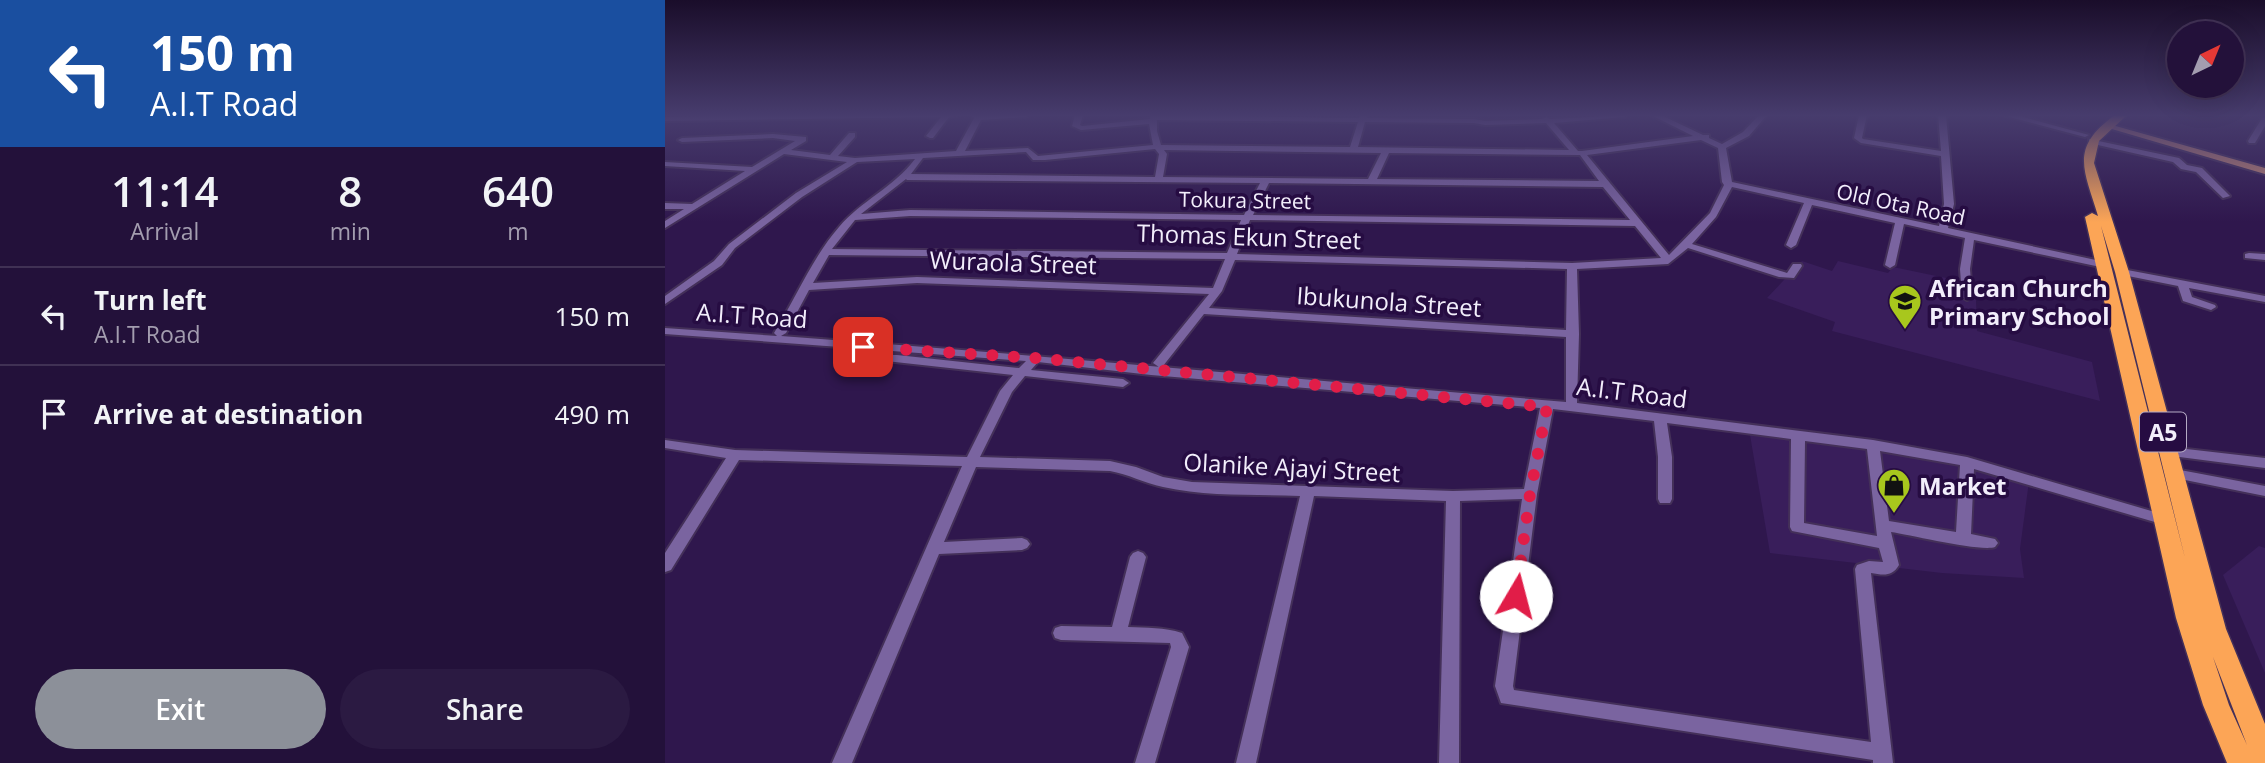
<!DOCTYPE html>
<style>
:root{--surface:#23113a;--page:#2b1a42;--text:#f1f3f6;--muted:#a39daf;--line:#403154;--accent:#8c9099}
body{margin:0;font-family:"Open Sans",sans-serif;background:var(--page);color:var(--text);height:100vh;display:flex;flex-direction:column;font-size:26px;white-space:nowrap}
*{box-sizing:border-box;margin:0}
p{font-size:23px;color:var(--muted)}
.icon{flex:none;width:38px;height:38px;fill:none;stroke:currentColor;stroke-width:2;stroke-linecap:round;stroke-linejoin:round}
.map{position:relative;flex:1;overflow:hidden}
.panel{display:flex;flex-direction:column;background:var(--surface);width:665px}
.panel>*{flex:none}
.top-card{background:#1a4fa0;color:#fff;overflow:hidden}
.needle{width:46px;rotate:43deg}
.controls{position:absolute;left:1502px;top:21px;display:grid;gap:14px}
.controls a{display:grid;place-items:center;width:77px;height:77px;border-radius:50%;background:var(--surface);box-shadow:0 7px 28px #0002,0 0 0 2px var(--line);font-size:35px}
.pin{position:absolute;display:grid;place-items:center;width:60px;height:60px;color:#fff;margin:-30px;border-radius:14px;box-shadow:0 4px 10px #0006}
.me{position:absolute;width:77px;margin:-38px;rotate:8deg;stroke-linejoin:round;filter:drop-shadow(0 0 5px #0008)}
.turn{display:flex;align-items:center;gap:24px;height:147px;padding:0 35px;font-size:32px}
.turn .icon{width:91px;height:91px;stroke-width:2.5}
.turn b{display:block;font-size:49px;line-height:60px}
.eta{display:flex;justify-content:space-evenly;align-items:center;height:119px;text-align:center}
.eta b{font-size:42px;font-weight:600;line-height:49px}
.cta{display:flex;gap:14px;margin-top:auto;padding:14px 35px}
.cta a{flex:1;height:80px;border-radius:42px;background:var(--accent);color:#fff;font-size:28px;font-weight:600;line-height:80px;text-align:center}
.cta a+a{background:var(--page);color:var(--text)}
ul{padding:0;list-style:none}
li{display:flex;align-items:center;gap:21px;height:98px;padding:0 35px;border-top:2px solid var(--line)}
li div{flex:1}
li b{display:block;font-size:26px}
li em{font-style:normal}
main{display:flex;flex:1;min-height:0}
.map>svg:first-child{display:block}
</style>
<main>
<section class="panel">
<div class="top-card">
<div class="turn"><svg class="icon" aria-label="left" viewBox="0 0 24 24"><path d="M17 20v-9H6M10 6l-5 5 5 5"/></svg><div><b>150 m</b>A.I.T Road</div></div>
</div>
<div class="eta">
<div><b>11:14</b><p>Arrival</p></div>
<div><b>8</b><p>min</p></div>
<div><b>640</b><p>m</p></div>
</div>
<ul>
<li><svg class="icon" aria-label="left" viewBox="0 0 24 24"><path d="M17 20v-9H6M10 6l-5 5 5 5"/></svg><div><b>Turn left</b><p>A.I.T Road</p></div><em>150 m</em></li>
<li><svg class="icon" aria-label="arrive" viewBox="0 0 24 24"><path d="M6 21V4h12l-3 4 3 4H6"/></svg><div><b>Arrive at destination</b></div><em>490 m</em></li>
</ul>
<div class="cta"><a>Exit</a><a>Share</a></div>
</section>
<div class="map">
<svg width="1600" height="763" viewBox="0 0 1600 763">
<rect width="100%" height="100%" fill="#2f174d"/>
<g fill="#391e5b">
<polygon points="1137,261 1167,271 1173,261 1223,273 1228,267 1305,283 1311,300 1312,331 1427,362 1435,401 1167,331 1170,322 1102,298"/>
<polygon points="1084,429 1300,464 1364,481 1355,549 1359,578 1277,573 1105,553"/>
<polygon points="1594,546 1600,548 1600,673 1558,575"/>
</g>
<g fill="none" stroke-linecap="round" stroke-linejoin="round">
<defs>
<g id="minor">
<polygon points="112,115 295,115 284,117 268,138 265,138 261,136 276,117 0,121 0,117"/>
<path d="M306,115H364L360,117L316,120L300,151L363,148L373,156L488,145L484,124L416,130L407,126L410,115H418L415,125L417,126L485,119L486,115L694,118L695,115H703L702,118L809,119L820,121L877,119L881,117L885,119L963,115L959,117L889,123L913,151H917L1028,136L986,115H996L1038,135H1044V138L1057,144L1078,132L1094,115H1102L1084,136L1061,148L1067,182L1274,226L1279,204L1276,156L1196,143L1189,138L1194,115H1202L1197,138L1198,139L1276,151L1273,115H1281L1289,204L1283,228L1440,262L1444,263V267L1440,268L1309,240L1305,269L1307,297L1302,300L1297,297L1295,269L1300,238L1239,224L1230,265L1225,268L1220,265L1230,223L1147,205L1131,245L1126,248L1121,245L1139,203L1067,187L1051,217L1027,244L1119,272L1122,273L1128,264H1136L1137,266L1129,278L1114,277L1023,248L1003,264L912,269L914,334L912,403L1208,440L1302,457L1500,515L1505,516L1507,520L1505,524L1500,525L1309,469L1306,534L1330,539L1333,543L1330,547C1316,552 1246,535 1226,532L1234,565C1227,577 1218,575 1206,573L1228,763H1208V760L836,703L830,686L857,499L795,501L794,763H774L781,501L649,496L591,763H571L635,496C590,494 542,497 498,487C479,483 463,474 445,471L311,467L279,542L357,538L362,540L365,544L362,548L357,550L274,554L187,763H167L297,466L74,460L6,570L0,572V553L61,458L0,448V440L70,450L302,457L335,391L348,375L221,361L215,357V350L0,334V328L112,336L109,333C131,298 147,258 174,227C196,201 229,187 250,159L192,162L137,197L70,248L57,265L0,304V296L49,261L64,244L131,193L182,162L119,154L0,228V221L19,209H0V203L27,204L80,171L0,166V162L87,167L130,141L108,138L17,142L13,140L17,138L108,134L141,137V141L126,150L165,155L184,133H190V137L173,156L190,158L291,151L309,118ZM492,120L693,122L685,147L496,145L492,131ZM700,122L809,123L820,125L881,123L904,150L693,147ZM1036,140L1053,148L1057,182L1059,185L1045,213L1004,255L922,155ZM490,149L494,154L490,177L246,174L258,158L361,152L368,160H380ZM499,150L716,153L703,179L498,177L502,154ZM724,153L915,155L934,181L712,179ZM241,179L242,180L595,183L579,215L245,210L196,214ZM604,183L938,187L965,220L588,215ZM245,216L576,220L562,253L167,249L190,220ZM585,220L970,226L996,258L907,263L572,254ZM164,255L560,259L548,288L252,277L148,283ZM570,260L902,269L901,330L544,308L557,291ZM252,283L544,294L488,363L494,367L498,366L539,314L901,337V402C639,380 378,355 116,336L121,333L144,290ZM227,351L361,361L354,368L232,355H227ZM373,362L486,375L875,408L859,489L788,491L527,482L498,477L471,467L445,461L315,457L347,392L360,376L458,387L464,383L458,379L366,370ZM888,409L989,421L993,457V499L995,503H1005L1007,499V457L1002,423L1126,439L1125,527L1127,531L1214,548L1218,562L1204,561L1192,565L1190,569L1206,742L849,690L848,686L872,494ZM1140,441L1202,449L1212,536L1139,523ZM1215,451L1295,465L1291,532L1224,521Z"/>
<polygon points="1337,115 1351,115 1424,135 1420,137"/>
<polygon points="1597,118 1600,118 1600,126 1590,143 1584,143 1583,141"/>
<polygon points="1424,139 1514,158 1522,165 1537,168 1565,196 1558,198 1531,172 1516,169 1508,162 1424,143"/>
<polygon points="1584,253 1600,254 1600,260 1580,258 1580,254"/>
<polygon points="1457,269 1600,296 1600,302 1524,288 1527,297 1550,305 1551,307 1546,310 1518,301 1513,286 1453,274 1452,272"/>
<polygon points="1504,447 1600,458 1600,468 1499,455 1497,452 1499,449"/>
<polygon points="1510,469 1600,486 1600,496 1505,477 1503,474 1505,471"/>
<path d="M473,551L478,553L481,557L463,627C482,628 499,627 517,633L524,647L490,763H470L506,647L505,643L396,640L390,638L388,633L390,628L396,626L447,627L465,557L468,553Z"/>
</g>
<polygon id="major" points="1440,123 1600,168 1600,174 1440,127"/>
<path id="highway" d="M1450,115H1462L1434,141L1429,163L1464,272L1561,629L1600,724V763H1562L1538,705L1511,618L1420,217L1427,213L1433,216C1419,169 1404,148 1450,115ZM1436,226L1450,272L1520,558ZM1548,657L1582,745L1564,705Z"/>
</defs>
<use href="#minor" stroke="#443059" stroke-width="4"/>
<use href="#major" stroke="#443059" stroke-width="4"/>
<use href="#highway" stroke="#443059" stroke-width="3"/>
<use href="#minor" fill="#7a64a0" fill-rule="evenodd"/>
<use href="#major" fill="#c88b74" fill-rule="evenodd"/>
<use href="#highway" fill="#fca556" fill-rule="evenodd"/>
</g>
<linearGradient id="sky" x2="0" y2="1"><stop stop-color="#1a0d2a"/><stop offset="0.52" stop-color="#473c6d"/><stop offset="1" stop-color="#473c6d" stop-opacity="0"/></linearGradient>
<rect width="1600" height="222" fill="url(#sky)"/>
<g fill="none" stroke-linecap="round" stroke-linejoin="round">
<polyline stroke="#e11d48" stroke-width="12" stroke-dasharray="0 21.6" points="198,347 370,358 882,407 865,494 851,596"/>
</g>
<defs>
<symbol id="school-pin" viewBox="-11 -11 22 30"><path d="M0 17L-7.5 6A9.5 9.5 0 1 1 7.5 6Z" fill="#a8c71d" stroke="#260c42"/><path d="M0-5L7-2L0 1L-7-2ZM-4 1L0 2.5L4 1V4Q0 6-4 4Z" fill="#111"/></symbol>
<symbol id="shop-pin" viewBox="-11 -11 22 30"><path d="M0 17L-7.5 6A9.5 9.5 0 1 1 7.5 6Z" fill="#a8c71d" stroke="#260c42"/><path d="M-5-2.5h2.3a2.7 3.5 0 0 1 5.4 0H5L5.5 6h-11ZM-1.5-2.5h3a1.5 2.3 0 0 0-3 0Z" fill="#111"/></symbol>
</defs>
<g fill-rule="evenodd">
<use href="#school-pin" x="1221" y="282" width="38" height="52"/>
<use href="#shop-pin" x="1210" y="466" width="38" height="52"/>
</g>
<g text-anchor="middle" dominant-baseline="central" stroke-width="7" stroke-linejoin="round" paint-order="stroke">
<g font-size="21" fill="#f2eefb" stroke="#260c42">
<text transform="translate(580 200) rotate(1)">Tokura Street</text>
<text transform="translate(1236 204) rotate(12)">Old Ota Road</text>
</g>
<rect fill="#260c42" stroke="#b5aac4" stroke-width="2" x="1475" y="412.5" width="46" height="39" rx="5"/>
<g font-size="23" font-weight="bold" fill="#f2eefb">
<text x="1498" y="432">A5</text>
</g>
<g font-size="24" fill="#f2eefb" stroke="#260c42">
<text transform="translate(584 236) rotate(2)">Thomas Ekun Street</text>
<text transform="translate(348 262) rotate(2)">Wuraola Street</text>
<text transform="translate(724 301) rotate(4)">Ibukunola Street</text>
<text transform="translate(87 315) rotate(4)">A.I.T Road</text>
<text transform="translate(967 392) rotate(7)">A.I.T Road</text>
<text transform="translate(627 467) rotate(3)">Olanike Ajayi Street</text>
</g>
<g font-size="24" font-weight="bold" fill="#f2eefb" stroke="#260c42" text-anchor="start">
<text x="1264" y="287">African Church<tspan x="1264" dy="28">Primary School</tspan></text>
<text x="1254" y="485">Market</text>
</g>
</g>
</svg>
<div class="controls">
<a><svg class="needle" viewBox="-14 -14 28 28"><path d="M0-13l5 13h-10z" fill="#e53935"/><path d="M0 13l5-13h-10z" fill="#a39daf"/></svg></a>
</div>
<div class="pin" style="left:198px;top:347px;background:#d93025"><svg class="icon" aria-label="arrive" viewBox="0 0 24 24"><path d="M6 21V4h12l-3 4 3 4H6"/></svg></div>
<svg class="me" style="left:851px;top:596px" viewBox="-20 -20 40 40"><circle r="19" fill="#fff"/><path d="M0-13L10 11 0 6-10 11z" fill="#e11d48"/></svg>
</div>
</main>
